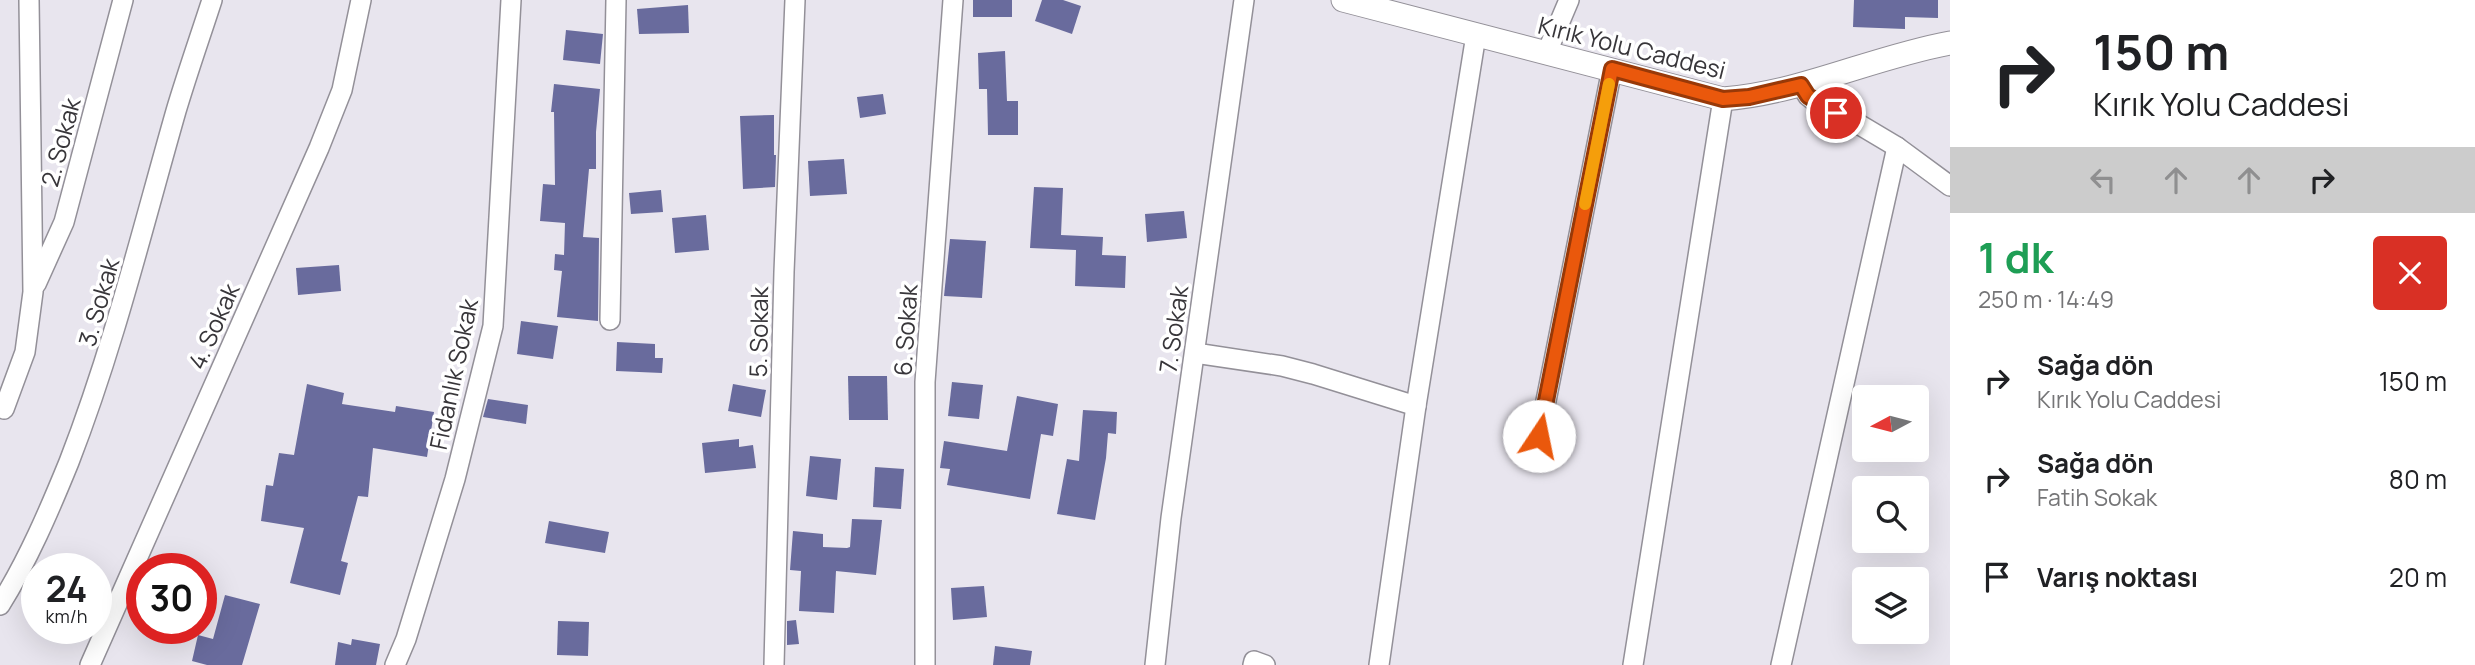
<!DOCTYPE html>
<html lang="tr">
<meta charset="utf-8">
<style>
:root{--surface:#fff;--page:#f2f2f2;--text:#202124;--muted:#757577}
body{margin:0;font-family:Manrope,sans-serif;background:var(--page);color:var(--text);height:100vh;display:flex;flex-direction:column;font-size:26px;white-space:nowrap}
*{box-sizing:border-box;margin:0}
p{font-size:23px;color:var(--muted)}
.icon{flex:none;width:38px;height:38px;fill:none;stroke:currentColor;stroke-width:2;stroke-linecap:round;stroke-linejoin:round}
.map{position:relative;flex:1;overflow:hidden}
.sheet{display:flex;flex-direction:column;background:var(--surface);width:525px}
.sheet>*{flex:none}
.hud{background:#fff;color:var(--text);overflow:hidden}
.needle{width:46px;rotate:263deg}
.tools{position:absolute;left:1852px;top:385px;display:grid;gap:14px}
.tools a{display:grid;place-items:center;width:77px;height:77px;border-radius:7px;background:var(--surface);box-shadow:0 7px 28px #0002;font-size:35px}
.speed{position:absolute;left:21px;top:553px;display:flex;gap:14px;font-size:35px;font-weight:700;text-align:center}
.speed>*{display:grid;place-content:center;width:91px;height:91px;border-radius:50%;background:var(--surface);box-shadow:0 7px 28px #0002;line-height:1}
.speed small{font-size:18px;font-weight:400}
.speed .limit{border:10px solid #d22;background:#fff;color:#111}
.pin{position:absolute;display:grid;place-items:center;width:60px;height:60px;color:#fff;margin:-30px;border:4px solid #fff;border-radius:50%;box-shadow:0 2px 7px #0007}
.me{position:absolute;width:77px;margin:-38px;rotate:11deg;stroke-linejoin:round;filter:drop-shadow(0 0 5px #0008)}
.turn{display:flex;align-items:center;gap:24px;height:147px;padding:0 28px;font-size:32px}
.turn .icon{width:91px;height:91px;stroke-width:2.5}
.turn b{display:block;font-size:49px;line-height:60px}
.lanes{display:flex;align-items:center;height:66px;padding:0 28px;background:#0003;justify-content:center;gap:35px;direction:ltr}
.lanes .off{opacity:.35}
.round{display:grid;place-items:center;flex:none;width:74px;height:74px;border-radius:7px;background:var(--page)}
.summary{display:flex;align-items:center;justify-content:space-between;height:119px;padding:0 28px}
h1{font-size:42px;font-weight:700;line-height:52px;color:#1e9e55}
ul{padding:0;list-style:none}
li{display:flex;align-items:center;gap:21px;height:98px;padding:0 28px}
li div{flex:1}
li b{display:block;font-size:26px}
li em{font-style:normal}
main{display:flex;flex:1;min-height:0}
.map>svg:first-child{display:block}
</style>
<main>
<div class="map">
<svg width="1950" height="665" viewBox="0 0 1950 665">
<rect width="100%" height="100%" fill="#e8e5ee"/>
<g fill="#696b9d">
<rect x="973" y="0" width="39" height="17"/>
<polygon points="1042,0 1063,0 1081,6 1072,34 1035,21"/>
<polygon points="1854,0 1938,0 1938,18 1905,17 1905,29 1853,27"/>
<polygon points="688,5 689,33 639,34 637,9"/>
<polygon points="566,30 603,34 600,64 563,60"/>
<polygon points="1005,51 1007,101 1018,101 1018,135 988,135 987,89 979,89 978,53"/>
<polygon points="554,84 600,89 596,132 596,169 589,169 583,237 599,238 598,321 557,317 562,271 554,270 555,254 564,255 565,223 540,221 543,184 555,185 554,112 551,112"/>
<polygon points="883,94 886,114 860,118 857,97"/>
<polygon points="774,115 774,155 776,155 775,187 743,189 740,116"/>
<polygon points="844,159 847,194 810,196 808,161"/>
<polygon points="1034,187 1063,188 1061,235 1103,237 1102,255 1126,256 1125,288 1075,286 1076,250 1030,248"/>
<polygon points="661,190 663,212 631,214 629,193"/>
<polygon points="1184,211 1187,238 1147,242 1145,214"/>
<polygon points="706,215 709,250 675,253 672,218"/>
<polygon points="950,239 986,241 982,298 944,296"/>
<polygon points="339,265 341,291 298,295 296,268"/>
<polygon points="521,321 558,326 553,359 517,354"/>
<polygon points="617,342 655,344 655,358 663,358 662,373 616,371"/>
<polygon points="848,376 887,376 888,420 849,420"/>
<polygon points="952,382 983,385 979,419 948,416"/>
<polygon points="307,384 344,393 342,404 395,412 396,406 434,412 427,457 373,448 368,497 358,496 341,561 348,563 340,595 290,583 304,528 261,521 266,485 273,486 279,453 294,455"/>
<polygon points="733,384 766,390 761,417 728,411"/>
<polygon points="1017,396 1058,404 1053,436 1041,434 1030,499 947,485 950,469 940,468 944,441 1007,451"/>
<polygon points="488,399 528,405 526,424 483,417"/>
<polygon points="1083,410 1117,412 1116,434 1108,433 1106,458 1095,520 1057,514 1067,459 1079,461"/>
<polygon points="739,439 739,447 753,445 756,468 705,473 702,443"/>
<polygon points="810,456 841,459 837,500 806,496"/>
<polygon points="875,467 904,469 901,509 873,507"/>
<polygon points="852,519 882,520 876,575 836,571 834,613 799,611 801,571 790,570 793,531 823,534 823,547 847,548 850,547"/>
<polygon points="549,521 609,532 605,553 545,543"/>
<polygon points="984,586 987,617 953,620 951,588"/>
<polygon points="225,595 260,604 242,665 207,665 192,661 198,635 213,639"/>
<polygon points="796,620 799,644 787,645 787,621"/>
<polygon points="558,621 589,622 588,656 557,655"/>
<polygon points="352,639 380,644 376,665 335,665 338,642 351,645"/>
<polygon points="995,646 1032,651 1030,665 993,665"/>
</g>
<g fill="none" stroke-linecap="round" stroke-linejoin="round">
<defs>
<g id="minor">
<polyline points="1547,52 1569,0"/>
<polyline points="1801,85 1808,96 1818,104 1855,122 1897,147 1950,186"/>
<polyline points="36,284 64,222 123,0"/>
<polyline points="610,320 616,0"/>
<polyline points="1195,353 1282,366 1313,374 1416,406"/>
<polyline points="4,409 25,352 33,292 29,0"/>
<polyline points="1539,436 1612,69"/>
<path d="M0,605C28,560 49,511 69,462C114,346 142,230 176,111C187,74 200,37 212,0"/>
<polyline points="90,665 319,148 342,90 361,0"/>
<polyline points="395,665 406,639 455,479 493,326 511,0"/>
<polyline points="774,665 784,272 795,0"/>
<polyline points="925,665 925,382 953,0"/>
<polyline points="1155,665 1171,518 1244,0"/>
<polyline points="1253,665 1254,661 1265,665"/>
<polyline points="1379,665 1416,406 1476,35"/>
<polyline points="1633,665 1723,99"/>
<polyline points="1781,665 1897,147"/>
</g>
<path id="tertiary" d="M1343,0L1723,99C1801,93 1873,57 1950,43"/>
</defs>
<use href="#minor" stroke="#939098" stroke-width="22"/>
<use href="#tertiary" stroke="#939098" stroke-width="25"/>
<use href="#minor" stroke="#fff" stroke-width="19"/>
<use href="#tertiary" stroke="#fff" stroke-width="23"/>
</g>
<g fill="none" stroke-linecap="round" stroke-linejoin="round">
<defs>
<polyline id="route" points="1539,436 1612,69 1723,99 1749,97 1801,85 1808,96 1836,113"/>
</defs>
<use href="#route" stroke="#983908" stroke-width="18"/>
<use href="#route" stroke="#ea580c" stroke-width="12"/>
<polyline stroke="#f59e0b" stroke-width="12" points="1585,204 1609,84"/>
</g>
<g text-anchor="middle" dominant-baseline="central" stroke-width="7" stroke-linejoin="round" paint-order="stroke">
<g font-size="24" fill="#38363a" stroke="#fff">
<text transform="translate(1632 47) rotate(14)">Kırık Yolu Caddesi</text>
<text transform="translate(60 142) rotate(-75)">2. Sokak</text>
<text transform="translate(98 302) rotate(-74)">3. Sokak</text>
<text transform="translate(213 326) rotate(-66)">4. Sokak</text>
<text transform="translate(1173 329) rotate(-82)">7. Sokak</text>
<text transform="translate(905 330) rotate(-86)">6. Sokak</text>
<text transform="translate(758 332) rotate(-89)">5. Sokak</text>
<text transform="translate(453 374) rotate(-78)">Fidanlık Sokak</text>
</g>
</g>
</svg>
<div class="tools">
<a><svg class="needle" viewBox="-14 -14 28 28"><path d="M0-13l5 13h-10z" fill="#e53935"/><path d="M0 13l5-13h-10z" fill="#757577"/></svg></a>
<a><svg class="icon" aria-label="search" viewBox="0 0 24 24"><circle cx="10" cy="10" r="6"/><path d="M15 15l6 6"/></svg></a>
<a><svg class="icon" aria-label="layers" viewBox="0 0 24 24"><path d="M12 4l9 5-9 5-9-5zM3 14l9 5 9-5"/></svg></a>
</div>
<div class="speed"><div>24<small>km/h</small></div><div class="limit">30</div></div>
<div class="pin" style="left:1836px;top:113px;background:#d93025"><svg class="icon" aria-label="arrive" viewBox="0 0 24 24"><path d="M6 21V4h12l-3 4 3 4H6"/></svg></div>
<svg class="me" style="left:1539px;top:436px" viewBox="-20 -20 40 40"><circle r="19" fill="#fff"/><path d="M0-13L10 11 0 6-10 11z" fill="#ea580c"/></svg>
</div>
<section class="sheet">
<div class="hud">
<div class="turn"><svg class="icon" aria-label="right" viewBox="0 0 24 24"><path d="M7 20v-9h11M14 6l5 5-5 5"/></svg><div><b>150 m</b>Kırık Yolu Caddesi</div></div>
<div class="lanes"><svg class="icon off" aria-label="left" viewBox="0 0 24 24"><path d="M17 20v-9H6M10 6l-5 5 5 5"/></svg><svg class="icon off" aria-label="ahead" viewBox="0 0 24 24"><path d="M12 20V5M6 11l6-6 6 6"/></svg><svg class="icon off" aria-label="ahead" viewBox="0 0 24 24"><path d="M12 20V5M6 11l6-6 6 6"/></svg><svg class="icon" aria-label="right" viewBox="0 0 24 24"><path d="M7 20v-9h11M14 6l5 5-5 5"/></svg></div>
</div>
<div class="summary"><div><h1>1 dk</h1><p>250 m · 14:49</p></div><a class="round" style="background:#d93025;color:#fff"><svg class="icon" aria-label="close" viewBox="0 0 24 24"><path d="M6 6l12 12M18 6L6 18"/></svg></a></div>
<ul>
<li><svg class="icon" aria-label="right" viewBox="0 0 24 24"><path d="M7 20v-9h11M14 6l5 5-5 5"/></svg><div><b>Sağa dön</b><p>Kırık Yolu Caddesi</p></div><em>150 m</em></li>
<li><svg class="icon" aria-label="right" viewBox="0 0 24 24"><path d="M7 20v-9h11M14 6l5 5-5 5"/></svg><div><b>Sağa dön</b><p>Fatih Sokak</p></div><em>80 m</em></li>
<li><svg class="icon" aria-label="arrive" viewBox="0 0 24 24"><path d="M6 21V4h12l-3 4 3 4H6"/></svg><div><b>Varış noktası</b></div><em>20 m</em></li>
</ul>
</section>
</main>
